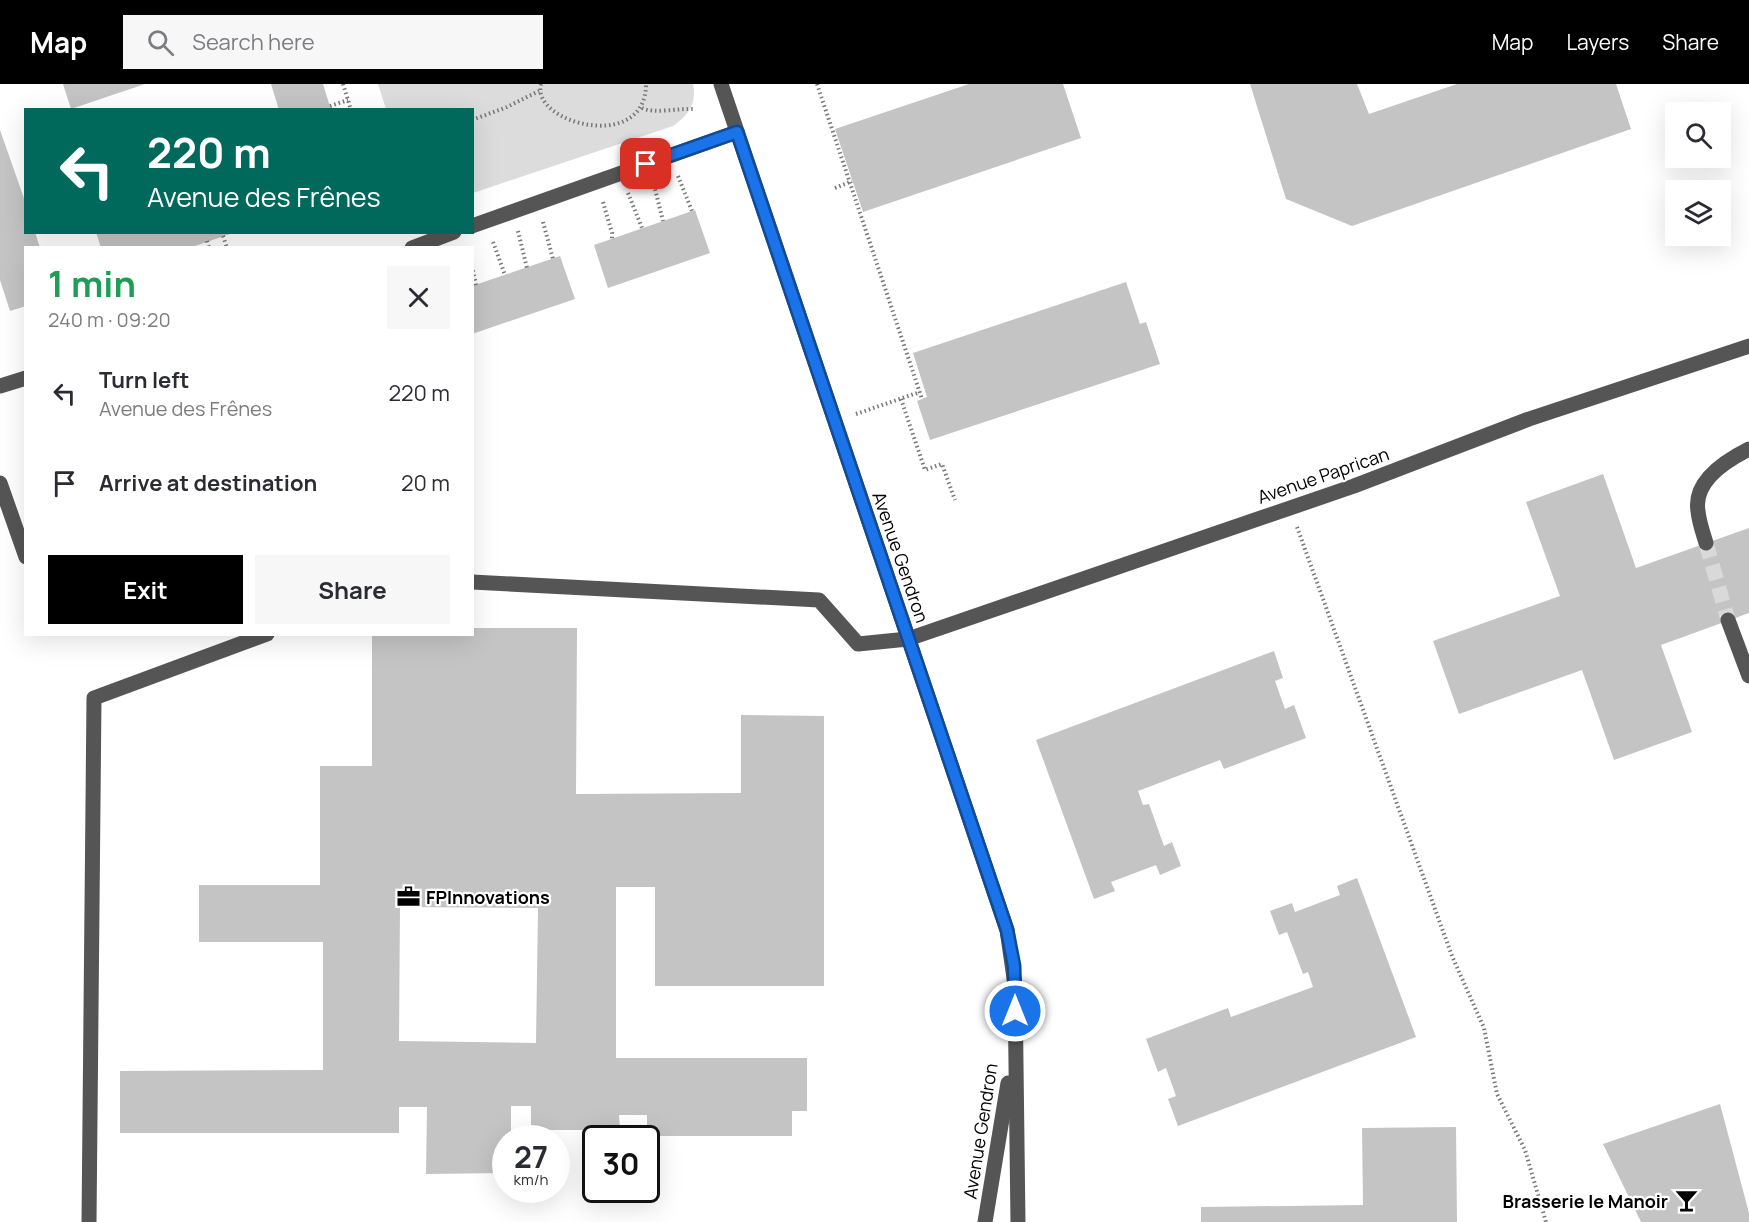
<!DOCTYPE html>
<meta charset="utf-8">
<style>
:root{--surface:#fff;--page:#f7f7f7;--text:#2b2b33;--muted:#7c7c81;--accent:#000}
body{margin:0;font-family:Manrope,sans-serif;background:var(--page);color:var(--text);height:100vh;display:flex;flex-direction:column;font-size:22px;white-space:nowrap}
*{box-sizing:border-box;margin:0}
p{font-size:20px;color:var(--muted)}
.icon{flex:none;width:33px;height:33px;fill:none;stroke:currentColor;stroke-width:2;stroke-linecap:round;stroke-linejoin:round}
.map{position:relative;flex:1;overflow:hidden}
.details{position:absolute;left:24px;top:162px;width:450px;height:390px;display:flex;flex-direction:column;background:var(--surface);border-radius:0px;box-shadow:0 6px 24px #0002}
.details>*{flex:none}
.top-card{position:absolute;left:24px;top:24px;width:450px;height:126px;border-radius:0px;box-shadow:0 6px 24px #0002;background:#00695c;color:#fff;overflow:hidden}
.fabs{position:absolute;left:1665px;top:18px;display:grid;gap:12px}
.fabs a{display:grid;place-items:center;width:66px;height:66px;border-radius:0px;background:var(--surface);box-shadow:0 6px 24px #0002;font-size:30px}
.speed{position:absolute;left:492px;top:1041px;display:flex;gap:12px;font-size:30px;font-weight:700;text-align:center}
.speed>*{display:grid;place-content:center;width:78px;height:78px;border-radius:50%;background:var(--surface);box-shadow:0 6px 24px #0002;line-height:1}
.speed small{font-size:15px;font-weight:400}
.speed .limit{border:3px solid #111;border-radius:9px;background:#fff;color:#111}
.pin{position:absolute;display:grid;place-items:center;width:51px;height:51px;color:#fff;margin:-26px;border-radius:12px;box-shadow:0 3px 9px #0006}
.me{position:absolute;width:66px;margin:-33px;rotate:0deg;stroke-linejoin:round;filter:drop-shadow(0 0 4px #0008)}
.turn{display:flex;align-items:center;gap:21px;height:126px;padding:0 24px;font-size:27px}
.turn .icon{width:78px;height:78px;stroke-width:2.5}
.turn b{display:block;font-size:42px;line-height:51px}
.round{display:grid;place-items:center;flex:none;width:63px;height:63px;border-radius:0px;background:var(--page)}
.headline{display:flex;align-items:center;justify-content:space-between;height:102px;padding:0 24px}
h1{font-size:36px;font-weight:700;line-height:45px;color:#1e9e55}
.button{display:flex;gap:12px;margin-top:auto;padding:12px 24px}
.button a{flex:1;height:69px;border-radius:0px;background:var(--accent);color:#fff;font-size:24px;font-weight:700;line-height:69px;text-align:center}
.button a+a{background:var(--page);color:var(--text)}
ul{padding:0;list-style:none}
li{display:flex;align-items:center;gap:18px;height:90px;padding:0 24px}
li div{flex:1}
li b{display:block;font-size:22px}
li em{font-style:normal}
header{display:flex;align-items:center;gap:36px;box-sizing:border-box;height:84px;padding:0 30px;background:var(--accent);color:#fff}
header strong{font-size:28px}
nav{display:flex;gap:33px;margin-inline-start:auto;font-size:21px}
.search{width:420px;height:54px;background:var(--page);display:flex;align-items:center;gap:15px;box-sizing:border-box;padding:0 21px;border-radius:0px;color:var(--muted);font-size:22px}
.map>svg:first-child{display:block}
</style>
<header>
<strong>Map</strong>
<div class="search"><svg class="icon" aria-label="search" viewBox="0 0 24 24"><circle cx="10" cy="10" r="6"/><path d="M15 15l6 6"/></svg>Search here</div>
<nav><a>Map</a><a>Layers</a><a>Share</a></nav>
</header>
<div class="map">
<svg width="1749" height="1138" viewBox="0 0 1749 1138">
<rect width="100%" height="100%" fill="#fff"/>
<path fill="#dcdcdc" d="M378,0H693C697,19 689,31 673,42L473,109L472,26L386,25Z"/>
<g fill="#c4c4c4" fill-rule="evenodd">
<polygon points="63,0 145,0 71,25"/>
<polygon points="271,0 323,0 331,26 279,26"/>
<polygon points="969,0 1063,0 1081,54 863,128 835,45"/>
<polygon points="1250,0 1357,0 1369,30 1457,0 1616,0 1631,45 1352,142 1286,115"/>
<polygon points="0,46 26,120 26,148 35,148 40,164 26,164 26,222 10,227 0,196"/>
<polygon points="695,126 710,169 608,204 594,161"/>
<polygon points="96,148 233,148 233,149 189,164 101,164"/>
<polygon points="560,172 575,215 472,250 472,202"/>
<polygon points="1126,198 1140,240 1146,238 1160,280 930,356 917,317 927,313 913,269"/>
<polygon points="1603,390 1636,484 1749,444 1749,529 1661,561 1692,648 1614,676 1582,586 1459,630 1433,557 1560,512 1526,418"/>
<path d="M472,544H577L576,710L741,709V631L824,632V902H655V803H616V974H807V1027H792V1052H647V1031H619L620,1046H531V1022H511V1054H506V1089L426,1090L427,1023H399V1049H120V987L323,986V858H199V801H320V682H372V550H472ZM400,823L538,824L536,959L399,957Z"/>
<polygon points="1274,567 1283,594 1275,597 1285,625 1294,621 1306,654 1224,685 1220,676 1138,707 1143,721 1149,720 1164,762 1172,758 1181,782 1160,791 1156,781 1111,798 1115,807 1094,815 1036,656"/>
<polygon points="1357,794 1416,953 1178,1042 1168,1015 1176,1012 1166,984 1158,988 1146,955 1228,924 1231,933 1313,903 1308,888 1303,890 1287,848 1279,851 1270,827 1292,819 1295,828 1340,811 1337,802"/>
<polygon points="1720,1020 1749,1129 1749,1138 1641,1138 1603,1060"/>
<polygon points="1456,1043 1457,1138 1201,1138 1201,1123 1363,1121 1362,1044"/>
</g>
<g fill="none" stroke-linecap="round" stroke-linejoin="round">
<polyline stroke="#d9d9d9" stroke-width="15" stroke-dasharray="15 8" stroke-linecap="butt" points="1706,459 1728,536"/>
<g stroke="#777" stroke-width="4" stroke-dasharray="1.5 3" stroke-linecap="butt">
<polyline points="343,0 351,26"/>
<path d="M541,0C530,39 646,70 646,0"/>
<polyline points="817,0 922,315"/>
<polyline points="330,22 348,16"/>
<path d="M642,24C653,30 680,24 694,25"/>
<polyline points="472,36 507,23 539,7"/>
<polyline points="678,92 692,127"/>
<polyline points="654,101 663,137"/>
<polyline points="835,104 852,97"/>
<polyline points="628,109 642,144"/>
<polyline points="603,118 612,149 612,155"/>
<polyline points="543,138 553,175"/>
<polyline points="518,147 527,184"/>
<polyline points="355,148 356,152"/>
<polyline points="223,152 227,164"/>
<polyline points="207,157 209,164"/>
<polyline points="493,158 505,191"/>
<polyline points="472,182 476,201"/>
<polyline points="901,315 925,386 942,380 955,416"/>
<polyline points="856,330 920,308"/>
<polyline points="1297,443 1452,872 1484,944 1497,1010 1525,1066 1546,1138"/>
</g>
<g stroke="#555" stroke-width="15">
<polyline points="721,0 1007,846 1015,901 1018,1138"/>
<polyline points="472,142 737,48"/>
<polyline points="412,164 454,148"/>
<polyline points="0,302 26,294"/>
<polyline points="0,399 26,473"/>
<path d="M1706,459C1703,449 1699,438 1698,427C1693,397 1727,376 1749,365"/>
<polyline points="472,498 819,516 858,560 908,555 1354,402 1529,335 1749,262"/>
<polyline points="1728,536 1749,592"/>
<polyline points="89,1138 94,614 267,550"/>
<polyline points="985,1138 1008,999"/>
</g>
</g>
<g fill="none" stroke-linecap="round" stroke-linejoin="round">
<defs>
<polyline id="route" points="646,80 737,48 1007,846 1014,882 1015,927"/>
</defs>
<use href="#route" stroke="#114b97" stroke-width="15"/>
<use href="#route" stroke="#1a73e8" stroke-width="10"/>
</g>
<defs>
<symbol id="office-bare" viewBox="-9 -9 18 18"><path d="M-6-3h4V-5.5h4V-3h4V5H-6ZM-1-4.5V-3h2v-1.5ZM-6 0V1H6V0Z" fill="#000" stroke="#fff" stroke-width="2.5" paint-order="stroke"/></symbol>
<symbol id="bar-bare" viewBox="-9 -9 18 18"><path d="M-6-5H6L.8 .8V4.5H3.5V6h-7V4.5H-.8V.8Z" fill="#000" stroke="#fff" stroke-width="2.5" paint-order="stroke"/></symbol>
</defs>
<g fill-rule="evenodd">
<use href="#office-bare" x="392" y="796" width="33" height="33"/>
<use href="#bar-bare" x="1670" y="1100" width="33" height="33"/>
</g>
<g text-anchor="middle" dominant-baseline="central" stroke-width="4.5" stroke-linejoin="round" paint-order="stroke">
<g font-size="18" fill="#000" stroke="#fff">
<text transform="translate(1323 391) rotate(-19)">Avenue Paprican</text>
<text transform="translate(901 473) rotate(71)">Avenue Gendron</text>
<text transform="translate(980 1047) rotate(-81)">Avenue Gendron</text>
</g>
<g font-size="18" font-weight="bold" fill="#000" stroke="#fff" text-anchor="start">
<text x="426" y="813">FPInnovations</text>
<text x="1668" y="1117" text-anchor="end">Brasserie le Manoir</text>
</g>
</g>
</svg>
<div class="fabs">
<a><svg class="icon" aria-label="search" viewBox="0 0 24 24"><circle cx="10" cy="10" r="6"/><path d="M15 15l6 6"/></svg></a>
<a><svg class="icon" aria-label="layers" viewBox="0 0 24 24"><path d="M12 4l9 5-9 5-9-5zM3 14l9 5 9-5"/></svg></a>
</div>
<div class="speed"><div>27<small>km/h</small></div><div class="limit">30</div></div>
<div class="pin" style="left:646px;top:80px;background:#d93025"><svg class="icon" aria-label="arrive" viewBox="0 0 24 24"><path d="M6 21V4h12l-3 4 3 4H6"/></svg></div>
<svg class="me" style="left:1015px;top:927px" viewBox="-20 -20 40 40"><circle r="17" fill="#1a73e8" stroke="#fff" stroke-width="3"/><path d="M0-11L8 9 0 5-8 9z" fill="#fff"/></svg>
<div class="top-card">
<div class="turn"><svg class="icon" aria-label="left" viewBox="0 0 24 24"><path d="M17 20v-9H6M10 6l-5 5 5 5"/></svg><div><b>220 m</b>Avenue des Frênes</div></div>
</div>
<section class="details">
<div class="headline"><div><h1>1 min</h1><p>240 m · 09:20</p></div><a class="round"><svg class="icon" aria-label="close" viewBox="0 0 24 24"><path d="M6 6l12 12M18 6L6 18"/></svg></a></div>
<ul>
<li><svg class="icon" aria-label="left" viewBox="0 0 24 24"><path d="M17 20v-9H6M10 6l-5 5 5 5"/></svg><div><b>Turn left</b><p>Avenue des Frênes</p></div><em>220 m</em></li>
<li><svg class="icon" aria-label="arrive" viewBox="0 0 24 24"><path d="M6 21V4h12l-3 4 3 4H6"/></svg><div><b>Arrive at destination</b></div><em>20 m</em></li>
</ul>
<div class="button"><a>Exit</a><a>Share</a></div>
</section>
</div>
